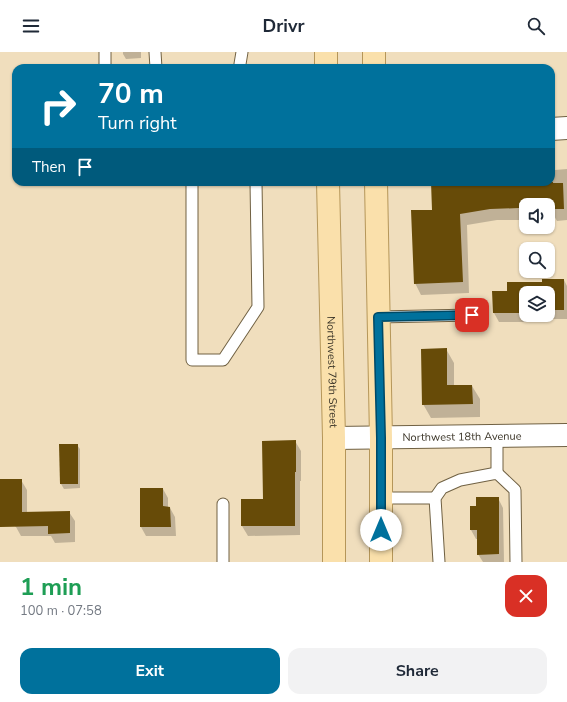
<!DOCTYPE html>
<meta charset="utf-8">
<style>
:root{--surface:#fff;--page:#f2f2f3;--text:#1f2937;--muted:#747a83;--accent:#00719c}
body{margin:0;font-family:"Nunito Sans",sans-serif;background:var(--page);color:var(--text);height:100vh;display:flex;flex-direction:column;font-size:15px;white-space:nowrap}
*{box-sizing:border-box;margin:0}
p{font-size:13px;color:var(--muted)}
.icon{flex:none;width:22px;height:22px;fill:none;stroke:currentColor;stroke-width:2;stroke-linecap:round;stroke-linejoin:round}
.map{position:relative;height:510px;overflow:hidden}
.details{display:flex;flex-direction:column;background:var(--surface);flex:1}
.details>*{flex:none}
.banner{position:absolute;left:12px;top:12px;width:543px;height:122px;border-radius:12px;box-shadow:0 1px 3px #0004;background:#00719c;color:#fff;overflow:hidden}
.tools{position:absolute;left:519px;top:146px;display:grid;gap:8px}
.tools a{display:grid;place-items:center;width:36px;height:36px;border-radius:8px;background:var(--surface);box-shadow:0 1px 3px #0004;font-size:20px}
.pin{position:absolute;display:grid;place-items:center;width:34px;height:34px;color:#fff;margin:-17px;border-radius:8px;box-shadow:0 2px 6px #0006}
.me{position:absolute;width:44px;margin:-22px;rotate:0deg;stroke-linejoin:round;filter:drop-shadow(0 0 3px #0008)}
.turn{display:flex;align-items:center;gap:14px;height:84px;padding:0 20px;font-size:18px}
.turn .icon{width:52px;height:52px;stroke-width:2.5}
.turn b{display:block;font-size:28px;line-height:34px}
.then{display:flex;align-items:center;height:38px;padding:0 20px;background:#0003;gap:8px;font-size:15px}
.round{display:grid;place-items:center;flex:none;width:42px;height:42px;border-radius:12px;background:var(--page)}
.overview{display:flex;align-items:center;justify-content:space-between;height:68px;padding:0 20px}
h1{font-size:24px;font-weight:700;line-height:30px;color:#1e9e55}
.primary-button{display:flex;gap:8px;margin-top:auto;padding:8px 20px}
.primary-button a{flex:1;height:46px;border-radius:12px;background:var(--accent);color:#fff;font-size:16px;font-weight:700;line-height:46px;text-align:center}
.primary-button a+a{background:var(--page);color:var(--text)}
header{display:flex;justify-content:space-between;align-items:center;height:52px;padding:0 20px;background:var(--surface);font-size:18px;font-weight:700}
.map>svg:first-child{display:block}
</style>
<header><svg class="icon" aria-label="menu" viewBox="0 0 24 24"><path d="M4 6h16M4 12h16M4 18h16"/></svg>Drivr<svg class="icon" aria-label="search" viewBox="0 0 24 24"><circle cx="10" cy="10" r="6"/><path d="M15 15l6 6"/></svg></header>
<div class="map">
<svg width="567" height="510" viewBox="0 0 567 510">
<rect width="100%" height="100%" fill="#f0debd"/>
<g fill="#0003" fill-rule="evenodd">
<polygon points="123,0 141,0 141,6 126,7 123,2"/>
<polygon points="551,114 552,114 555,118 567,117 567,168 557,169 553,162 548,162 548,153 526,153 526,163 525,163 525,168 497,168 467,173 469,241 421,243 415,231 433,159 432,130 459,130 459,135 489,133 489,130 551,130"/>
<path d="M564,228L567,234V267H543V270H499L494,261L493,240H508L543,231ZM526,241H548V263H526Z"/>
<polygon points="446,297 454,311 454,334 472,334 480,347 480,365 431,366 423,352"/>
<polygon points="295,389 301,399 301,429 300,429 300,483 248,484 242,474 242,448 264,448"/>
<polygon points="60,393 77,393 80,397 80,436 64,437 61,432"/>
<polygon points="0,428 21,428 27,438 27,460 69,460 75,469 75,490 55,491 51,484 21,484 16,475 0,461"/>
<polygon points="141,437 163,437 168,446 168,456 170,456 175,465 176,484 146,484 141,475"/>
<polygon points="498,446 503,456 504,510 483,510 478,502 478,487 476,487 471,478"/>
</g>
<g fill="#674b08">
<polygon points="431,130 453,130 454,134 488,133 488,130 553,130 553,131 563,131 564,157 549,157 549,151 519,151 519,156 490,157 460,162 463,230 414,232 411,158 432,158"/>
<polygon points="542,227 564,227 564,258 548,258 548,241 526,241 526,261 493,261 492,239 507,239 507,230 542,230"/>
<polygon points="447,296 447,333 472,333 473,352 422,353 421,297"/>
<polygon points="296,388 296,420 295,420 295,474 241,474 241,447 263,447 262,389"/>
<polygon points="59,392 78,392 78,432 60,432"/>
<polygon points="0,427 22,427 22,460 70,459 70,481 48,482 48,474 0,475"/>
<polygon points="140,436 163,436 163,454 170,455 171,475 140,475"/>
<polygon points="476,445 499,445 499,502 477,503 477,478 470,478 470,454 476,454"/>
</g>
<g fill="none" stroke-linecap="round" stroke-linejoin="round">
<defs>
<g id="service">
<polyline points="155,0 156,16"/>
<polyline points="105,16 105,0"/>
<polyline points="240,16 240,12 242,0"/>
<polyline points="192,130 192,308 223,308 258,255 256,130"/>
<polyline points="378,265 472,263"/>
<polyline points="497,384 497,421"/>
<polyline points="381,446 435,446"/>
<polyline points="223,510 223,452"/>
<polyline points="439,510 435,446 442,436 460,428 497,421 515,438 516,510"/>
</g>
<g id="minor">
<polyline points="551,77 567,76"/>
<path id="s1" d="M334,386L567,383"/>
</g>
<g id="primary">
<polyline points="326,0 326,16"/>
<polyline points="374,0 374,16"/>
<path id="s2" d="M328,130L334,386V510"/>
<polyline points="376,130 381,386 381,510"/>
</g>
</defs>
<use href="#service" stroke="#706143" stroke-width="13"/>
<use href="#minor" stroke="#706143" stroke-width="24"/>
<use href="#primary" stroke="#b59659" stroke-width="24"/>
<use href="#service" stroke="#fff" stroke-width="11"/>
<use href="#minor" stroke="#fff" stroke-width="22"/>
<use href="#primary" stroke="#fae0ab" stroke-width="22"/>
</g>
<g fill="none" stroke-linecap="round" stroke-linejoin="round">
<defs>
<polyline id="route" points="381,478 381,386 378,265 472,263"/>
</defs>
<use href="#route" stroke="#004965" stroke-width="10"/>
<use href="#route" stroke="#00719c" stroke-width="7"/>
</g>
<g text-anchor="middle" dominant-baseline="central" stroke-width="4" stroke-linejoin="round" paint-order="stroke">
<g font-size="11" fill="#3b3528" stroke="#f0debd">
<text stroke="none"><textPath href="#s2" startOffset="190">Northwest 79th Street</textPath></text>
<text stroke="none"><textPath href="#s1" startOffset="128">Northwest 18th Avenue</textPath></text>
</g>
</g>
</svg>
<div class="tools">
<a><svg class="icon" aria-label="sound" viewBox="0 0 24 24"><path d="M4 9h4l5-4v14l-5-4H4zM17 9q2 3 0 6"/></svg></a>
<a><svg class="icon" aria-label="search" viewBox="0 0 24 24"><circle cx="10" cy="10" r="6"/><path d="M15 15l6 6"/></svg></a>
<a><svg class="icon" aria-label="layers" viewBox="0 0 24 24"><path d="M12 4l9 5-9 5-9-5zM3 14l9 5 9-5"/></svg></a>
</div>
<div class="pin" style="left:472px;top:263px;background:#d93025"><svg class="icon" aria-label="arrive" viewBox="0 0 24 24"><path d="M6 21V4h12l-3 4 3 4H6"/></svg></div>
<svg class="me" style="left:381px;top:478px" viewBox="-20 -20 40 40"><circle r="19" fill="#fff"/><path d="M0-13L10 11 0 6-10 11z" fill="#00719c"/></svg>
<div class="banner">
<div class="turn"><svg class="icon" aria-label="right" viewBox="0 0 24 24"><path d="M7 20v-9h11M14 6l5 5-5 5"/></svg><div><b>70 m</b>Turn right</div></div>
<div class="then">Then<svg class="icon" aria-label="arrive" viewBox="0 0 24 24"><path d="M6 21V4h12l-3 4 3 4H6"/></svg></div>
</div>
</div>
<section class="details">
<div class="overview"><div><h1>1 min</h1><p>100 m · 07:58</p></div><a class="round" style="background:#d93025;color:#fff"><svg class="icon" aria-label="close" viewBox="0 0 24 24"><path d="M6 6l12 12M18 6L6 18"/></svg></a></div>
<div class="primary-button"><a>Exit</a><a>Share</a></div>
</section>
